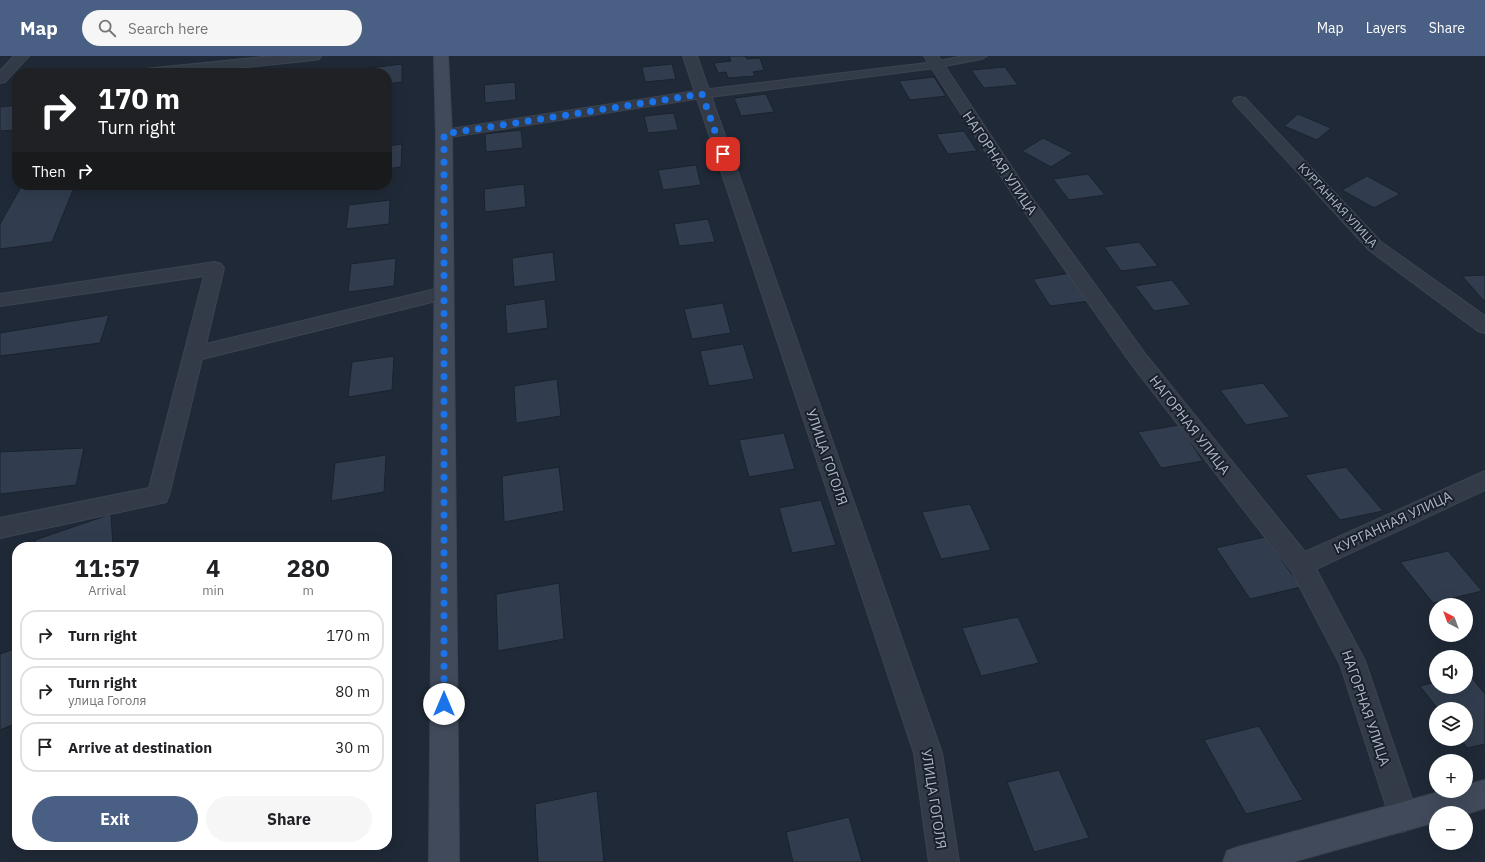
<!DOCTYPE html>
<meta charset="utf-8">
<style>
:root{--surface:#fff;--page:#f6f6f6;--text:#202124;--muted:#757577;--line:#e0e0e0;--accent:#4a5f84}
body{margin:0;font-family:"IBM Plex Sans",sans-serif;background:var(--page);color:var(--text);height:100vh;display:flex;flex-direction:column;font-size:15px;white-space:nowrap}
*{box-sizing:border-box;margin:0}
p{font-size:13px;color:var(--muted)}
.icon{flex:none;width:22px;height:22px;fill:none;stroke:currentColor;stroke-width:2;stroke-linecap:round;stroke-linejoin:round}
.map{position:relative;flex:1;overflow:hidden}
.details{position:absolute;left:12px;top:486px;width:380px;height:308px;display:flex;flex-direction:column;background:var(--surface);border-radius:16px;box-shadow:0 4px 16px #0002}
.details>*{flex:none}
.top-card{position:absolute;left:12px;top:12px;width:380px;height:122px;border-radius:16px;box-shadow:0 4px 16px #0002;background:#202124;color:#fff;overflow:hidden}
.needle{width:26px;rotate:319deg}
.controls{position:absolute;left:1429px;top:542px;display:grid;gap:8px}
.controls a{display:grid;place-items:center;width:44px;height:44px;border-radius:50%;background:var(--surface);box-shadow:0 4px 16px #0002;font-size:20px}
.pin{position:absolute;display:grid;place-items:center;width:34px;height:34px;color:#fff;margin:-17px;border-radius:8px;box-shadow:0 2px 6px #0006}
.me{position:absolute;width:44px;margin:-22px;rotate:0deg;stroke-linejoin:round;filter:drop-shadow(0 0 3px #0008)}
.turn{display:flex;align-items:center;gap:14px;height:84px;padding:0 20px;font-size:18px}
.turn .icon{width:52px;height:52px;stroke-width:2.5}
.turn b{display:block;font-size:28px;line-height:34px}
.then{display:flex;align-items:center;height:38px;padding:0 20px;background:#0003;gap:8px;font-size:15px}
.eta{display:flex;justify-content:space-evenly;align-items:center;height:68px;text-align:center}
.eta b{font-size:24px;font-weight:700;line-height:28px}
.action{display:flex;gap:8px;margin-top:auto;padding:8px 20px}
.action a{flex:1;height:46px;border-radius:24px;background:var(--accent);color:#fff;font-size:16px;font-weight:700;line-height:46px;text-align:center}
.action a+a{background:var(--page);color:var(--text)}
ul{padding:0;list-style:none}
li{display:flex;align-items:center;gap:12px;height:50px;margin:0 8px 6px;padding:0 12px;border:2px solid var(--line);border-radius:16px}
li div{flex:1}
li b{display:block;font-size:15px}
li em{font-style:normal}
header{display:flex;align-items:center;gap:24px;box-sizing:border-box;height:56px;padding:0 20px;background:var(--accent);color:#fff}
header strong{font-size:19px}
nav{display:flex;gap:22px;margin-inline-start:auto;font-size:14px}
.search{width:280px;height:36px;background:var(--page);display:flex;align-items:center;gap:10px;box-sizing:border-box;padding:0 14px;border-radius:22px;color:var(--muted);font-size:15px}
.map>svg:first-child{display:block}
</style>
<header>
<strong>Map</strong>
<div class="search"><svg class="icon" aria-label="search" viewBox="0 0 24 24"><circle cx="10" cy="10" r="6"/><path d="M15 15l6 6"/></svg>Search here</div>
<nav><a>Map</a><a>Layers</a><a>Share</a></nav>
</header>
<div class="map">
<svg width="1485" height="806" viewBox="0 0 1485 806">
<rect width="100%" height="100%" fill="#202937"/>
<g fill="#313d4e" stroke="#1b222e">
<polygon points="729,0 745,0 747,3 760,2 764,14 753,16 755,20 728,22 726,16 718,17 714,7 731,5"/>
<polygon points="402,8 402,26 387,28 387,17 369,17 369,12"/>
<polygon points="672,8 676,23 645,26 642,11"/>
<polygon points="1005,11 1018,29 984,32 971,14"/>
<polygon points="934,21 946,40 910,44 899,25"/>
<polygon points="515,26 516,44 485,47 484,29"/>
<polygon points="766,38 774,56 741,60 734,42"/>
<polygon points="17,49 17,74 0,75 0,51"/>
<polygon points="674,57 678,74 648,77 644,60"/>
<polygon points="1298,58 1331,72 1317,84 1284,70"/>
<polygon points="521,74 523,92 486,96 485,78"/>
<polygon points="964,75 977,95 948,98 936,78"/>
<polygon points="1043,82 1073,97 1051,111 1022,95"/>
<polygon points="402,88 401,111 387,113 387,90"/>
<polygon points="696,109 701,129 663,134 658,114"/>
<polygon points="1088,118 1105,139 1069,144 1053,123"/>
<polygon points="1367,120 1400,138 1374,152 1342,134"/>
<polygon points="524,128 526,151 485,156 484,133"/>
<polygon points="22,129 75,129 52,186 0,193 0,168"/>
<polygon points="390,144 389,168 346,173 349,149"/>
<polygon points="708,163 715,186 679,190 674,168"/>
<polygon points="1139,186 1158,210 1121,215 1104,191"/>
<polygon points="553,196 556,225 514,231 512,202"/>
<polygon points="396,202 394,230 348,236 351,208"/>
<polygon points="1071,217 1090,245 1050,250 1033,223"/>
<polygon points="1485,219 1485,246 1462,220"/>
<polygon points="1172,224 1191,249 1154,255 1135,230"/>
<polygon points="545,243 548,272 507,278 505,249"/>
<polygon points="723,247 731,277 692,283 684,253"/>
<polygon points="109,259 100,287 0,300 0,277"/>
<polygon points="743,288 754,323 709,330 700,295"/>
<polygon points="394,300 392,334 348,341 352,306"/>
<polygon points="557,323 561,360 516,367 514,330"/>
<polygon points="1263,327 1290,361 1246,369 1220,334"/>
<polygon points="1179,369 1203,405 1161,412 1138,376"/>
<polygon points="784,377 795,413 749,421 739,384"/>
<polygon points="84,392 76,429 0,438 0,396"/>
<polygon points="386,399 384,436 331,445 335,407"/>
<polygon points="559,411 564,455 504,466 502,420"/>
<polygon points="1346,411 1383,455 1340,464 1305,419"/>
<polygon points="821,444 836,489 792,497 779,452"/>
<polygon points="970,448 991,494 941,503 922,456"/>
<polygon points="111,458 113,491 35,491 35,484"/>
<polygon points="1265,481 1301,531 1250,543 1216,492"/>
<polygon points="1448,495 1482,535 1433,547 1400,506"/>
<polygon points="559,527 564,583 498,595 496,538"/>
<polygon points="1018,561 1039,607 981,620 962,572"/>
<polygon points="17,592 17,667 0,674 0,598"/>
<polygon points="1469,618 1485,638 1485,688 1467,692 1461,683 1466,683 1466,653 1438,653 1420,630 1436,626 1436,631 1466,631 1466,619"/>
<polygon points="1259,670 1303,744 1246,758 1204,684"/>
<polygon points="1059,714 1089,782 1034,796 1007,726"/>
<polygon points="597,735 604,806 538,806 535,748"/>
<polygon points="849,761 862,806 793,806 786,776"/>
</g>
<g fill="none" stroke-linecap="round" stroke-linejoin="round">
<defs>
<polygon id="lane" points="963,0 987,0 981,3 935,12 702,42 444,82 438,78 444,74 702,34 935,6"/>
<g id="street">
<polygon points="14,0 29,0 5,26 0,27 0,15"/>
<polygon points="272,0 321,0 319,3 314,4 187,17 138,17 140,14 145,13"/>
<polygon points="683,0 697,0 942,697 959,806 929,806 914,697"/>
<polygon points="924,0 938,0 1032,142 1146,299 1305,496 1485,415 1485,434 1316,513 1365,605 1418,761 1413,771 1403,776 1393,771 1340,608 1292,516 1132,309 1017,145"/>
<polygon points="1240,41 1245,42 1381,186 1485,260 1485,277 1478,275 1369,194 1235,48 1233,45 1235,42"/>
<polygon points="215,206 221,208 224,212 206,288 444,231 451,233 453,237 451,241 444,243 202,303 169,439 166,446 0,482 0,462 149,432 204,220 0,250 0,238"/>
</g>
<g id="secondary">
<polygon points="434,0 448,0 452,78 459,806 429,806 436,78"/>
<polygon points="1485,724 1485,752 1466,758 1436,757 1436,766 1292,806 1223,806 1227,795 1238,791 1443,735 1466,735 1466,729"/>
</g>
</defs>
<use href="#lane" stroke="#3c4451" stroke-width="2"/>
<use href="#street" stroke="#3c4451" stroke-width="2"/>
<use href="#secondary" stroke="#3c4451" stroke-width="2"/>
<use href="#lane" fill="#333b48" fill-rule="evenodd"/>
<use href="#street" fill="#333b48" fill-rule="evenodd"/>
<use href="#secondary" fill="#414a5b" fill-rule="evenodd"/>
</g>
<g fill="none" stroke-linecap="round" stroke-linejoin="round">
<polyline stroke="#1a73e8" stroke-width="7" stroke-dasharray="0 12.6" points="444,648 444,78 702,38 723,98"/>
</g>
<g text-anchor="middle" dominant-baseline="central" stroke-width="4" stroke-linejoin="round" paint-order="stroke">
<g font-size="12" fill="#adb6c5" stroke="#19202c">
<text transform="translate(1338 149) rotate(47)">КУРГАННАЯ УЛИЦА</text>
</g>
<g font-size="14" fill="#adb6c5" stroke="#19202c">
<text transform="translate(1000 107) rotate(56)">НАГОРНАЯ УЛИЦА</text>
<text transform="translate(1190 369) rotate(52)">НАГОРНАЯ УЛИЦА</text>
<text transform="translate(827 401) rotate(71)">УЛИЦА ГОГОЛЯ</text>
<text transform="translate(1393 466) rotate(-25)">КУРГАННАЯ УЛИЦА</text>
<text transform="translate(1366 652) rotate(71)">НАГОРНАЯ УЛИЦА</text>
<text transform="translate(934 743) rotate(81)">УЛИЦА ГОГОЛЯ</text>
</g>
</g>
</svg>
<div class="controls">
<a><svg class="needle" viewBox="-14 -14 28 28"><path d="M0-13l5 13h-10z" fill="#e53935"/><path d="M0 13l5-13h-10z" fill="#757577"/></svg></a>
<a><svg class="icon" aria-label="sound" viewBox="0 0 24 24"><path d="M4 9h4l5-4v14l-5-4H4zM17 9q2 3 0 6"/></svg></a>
<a><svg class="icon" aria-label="layers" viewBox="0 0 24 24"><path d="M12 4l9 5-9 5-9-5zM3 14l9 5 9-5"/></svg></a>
<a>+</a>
<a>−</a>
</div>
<div class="pin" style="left:723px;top:98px;background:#d93025"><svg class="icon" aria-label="arrive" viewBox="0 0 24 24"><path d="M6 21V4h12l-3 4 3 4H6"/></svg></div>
<svg class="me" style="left:444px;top:648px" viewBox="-20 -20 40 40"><circle r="19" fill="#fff"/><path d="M0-13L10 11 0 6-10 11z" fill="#1a73e8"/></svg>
<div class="top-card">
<div class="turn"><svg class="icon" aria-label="right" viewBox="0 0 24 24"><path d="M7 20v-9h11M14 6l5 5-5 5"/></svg><div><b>170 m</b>Turn right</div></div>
<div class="then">Then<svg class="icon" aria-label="right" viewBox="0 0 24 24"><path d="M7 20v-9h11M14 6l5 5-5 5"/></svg></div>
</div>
<section class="details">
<div class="eta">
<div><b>11:57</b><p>Arrival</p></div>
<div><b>4</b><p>min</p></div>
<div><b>280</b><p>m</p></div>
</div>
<ul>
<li><svg class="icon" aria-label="right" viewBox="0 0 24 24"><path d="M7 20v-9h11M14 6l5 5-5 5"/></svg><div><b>Turn right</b></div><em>170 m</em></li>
<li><svg class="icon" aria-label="right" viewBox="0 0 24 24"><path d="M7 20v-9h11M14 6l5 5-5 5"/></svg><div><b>Turn right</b><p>улица Гоголя</p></div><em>80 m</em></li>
<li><svg class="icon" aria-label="arrive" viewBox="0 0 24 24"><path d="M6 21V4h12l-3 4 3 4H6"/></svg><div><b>Arrive at destination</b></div><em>30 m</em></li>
</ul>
<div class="action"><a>Exit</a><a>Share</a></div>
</section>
</div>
